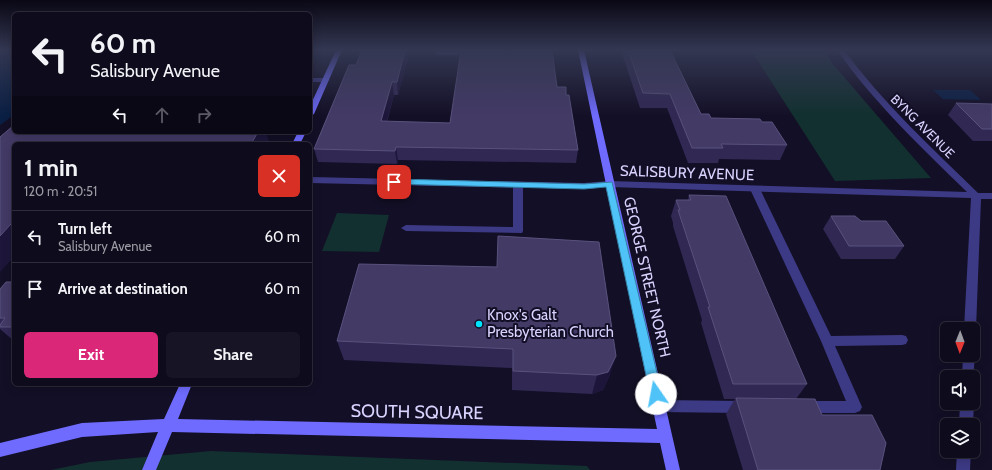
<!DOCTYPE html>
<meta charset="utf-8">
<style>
:root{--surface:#0e0b1c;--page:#171425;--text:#f1f3f6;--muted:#9b9ba3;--line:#2e2b3b;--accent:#db2777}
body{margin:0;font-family:Cabin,sans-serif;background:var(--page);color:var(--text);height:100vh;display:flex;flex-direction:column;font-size:15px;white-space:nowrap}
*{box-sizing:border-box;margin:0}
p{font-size:13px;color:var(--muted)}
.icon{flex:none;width:22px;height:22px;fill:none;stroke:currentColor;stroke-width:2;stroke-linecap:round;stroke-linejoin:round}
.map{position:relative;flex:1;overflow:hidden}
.side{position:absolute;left:12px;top:142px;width:300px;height:244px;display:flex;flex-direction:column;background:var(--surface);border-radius:6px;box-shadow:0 2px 10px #0003,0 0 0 1px var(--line)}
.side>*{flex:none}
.guide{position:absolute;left:12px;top:12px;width:300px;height:122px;border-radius:6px;box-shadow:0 2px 10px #0003,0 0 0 1px var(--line);background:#0e0b1c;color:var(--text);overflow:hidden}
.needle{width:26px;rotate:181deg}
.buttons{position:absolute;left:940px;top:322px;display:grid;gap:8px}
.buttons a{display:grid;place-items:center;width:40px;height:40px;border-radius:6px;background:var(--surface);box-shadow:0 2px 10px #0003,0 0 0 1px var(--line);font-size:20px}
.pin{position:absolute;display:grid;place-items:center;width:34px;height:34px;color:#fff;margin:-17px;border-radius:8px;box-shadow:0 2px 6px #0006}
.me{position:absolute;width:44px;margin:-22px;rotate:348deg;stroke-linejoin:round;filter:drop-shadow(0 0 3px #0008)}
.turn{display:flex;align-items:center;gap:14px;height:84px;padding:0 12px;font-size:18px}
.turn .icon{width:52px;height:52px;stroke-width:2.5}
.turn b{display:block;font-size:28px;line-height:34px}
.lanes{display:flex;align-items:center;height:38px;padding:0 12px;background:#0003;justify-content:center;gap:20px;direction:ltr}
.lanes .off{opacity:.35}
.round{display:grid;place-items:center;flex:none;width:42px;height:42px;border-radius:6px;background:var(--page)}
.head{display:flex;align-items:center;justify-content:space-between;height:68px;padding:0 12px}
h1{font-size:24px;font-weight:700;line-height:30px}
.button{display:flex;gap:8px;margin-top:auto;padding:8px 12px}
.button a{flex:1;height:46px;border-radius:6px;background:var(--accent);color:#fff;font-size:16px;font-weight:700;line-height:46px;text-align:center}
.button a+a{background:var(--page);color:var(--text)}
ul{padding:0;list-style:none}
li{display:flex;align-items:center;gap:12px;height:52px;padding:0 12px;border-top:1px solid var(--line)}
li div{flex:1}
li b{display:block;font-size:15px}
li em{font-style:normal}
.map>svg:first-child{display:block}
</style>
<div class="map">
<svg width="992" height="470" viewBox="0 0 992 470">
<rect width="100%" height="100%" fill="#130f26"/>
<g fill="#12302f">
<polygon points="751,50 825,50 832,63 931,178 835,181"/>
<polygon points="337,213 389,215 379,252 322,251"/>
<polygon points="211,451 587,466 590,470 51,470 90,462"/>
</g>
<g fill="#0a1f44">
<polygon points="0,50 14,50 14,115 0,125"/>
<polygon points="933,90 970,90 981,100 943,99"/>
</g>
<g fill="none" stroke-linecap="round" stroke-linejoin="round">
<g fill="#3d3a85" fill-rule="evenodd">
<polygon points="453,50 459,50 458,55 437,55 434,53 437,51 453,52"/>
<polygon points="518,182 523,185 523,231 522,233 406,231 401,228 406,225 513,227 513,185"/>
<polygon points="755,186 760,189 831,336 902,335 906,336 908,340 906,344 902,345 835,346 862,407 860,411 855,413 805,413 800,411 798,407 800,403 805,401 846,401 821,341 750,189"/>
<polygon points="658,400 743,401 748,403 750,407 748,411 743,413 658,412 653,410 651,406 653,402"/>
</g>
<g fill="#3d3a85" fill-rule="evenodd">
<path d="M837,50H844C883,103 931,147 978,193H992V199H981L976,329L974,332L973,333V329H964L971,198L609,187L584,189L310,183V177L584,183L609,181L967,192C921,147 874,103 837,50Z"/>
<polygon points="310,78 326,78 330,80 326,82 310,82"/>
<polygon points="973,351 975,355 973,380 973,377 962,377 963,355 973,355"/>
<polygon points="973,402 974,403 973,425 959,425 960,403 973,403"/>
<polygon points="957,451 971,451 970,470 956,470"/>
</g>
<g fill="#6f6bff" fill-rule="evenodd">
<polygon points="336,50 342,50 314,114 310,116 310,106"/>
<polygon points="578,50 584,50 680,470 666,470 660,443 172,432 156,470 142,470 158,432 82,437 0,457 0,443 82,423 164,419 180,384 192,384 178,419 657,429"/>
<polygon points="298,132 306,132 300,144 292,144"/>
</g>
</g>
<g fill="#312854">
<polygon points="410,50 398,95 394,95 387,122 450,123 557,87 566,95 578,150 576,163 398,160 397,164 318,162 314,149 356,65"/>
<polygon points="621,50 670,50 701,114 711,118 762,122 787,145 780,160 719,159 718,163 688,163 667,108 640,108"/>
<polygon points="956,103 992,104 992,141 973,141 948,115"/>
<polygon points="689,195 807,384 796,399 822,415 880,470 743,470 726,414 735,399 724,399 701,323 702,320 673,226 673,223 671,216 676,200 688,200"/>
<polygon points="831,216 861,221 904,246 895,259 841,259 823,229"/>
<polygon points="359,264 610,375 603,390 592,394 512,390 512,368 344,360 337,341"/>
<polygon points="14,282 14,341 0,329 0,289"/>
</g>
<g fill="#1d163a">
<polygon points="405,50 410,50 398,95 397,82"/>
<polygon points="392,82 394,95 383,134 381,121"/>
<polygon points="258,132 266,132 269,141 268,144 251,144"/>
<polygon points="396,147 398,160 397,164 395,151"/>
<polygon points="11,224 14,227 14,257 0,272 0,236"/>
<polygon points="616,356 610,375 603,390 592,394 597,375"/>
</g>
<g fill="#433a66" stroke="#5a527e">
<polygon points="362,50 405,50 397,82 392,82 381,121 450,123 461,50 552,50 557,87 566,87 566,95 569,95 578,150 396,147 395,151 314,149 349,65 356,65"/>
<polygon points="628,50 670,50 701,114 709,114 711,118 760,119 762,122 772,122 787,145 721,144 723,148 692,148 670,94 643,93"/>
<polygon points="956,103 992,104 992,129 982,129"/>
<polygon points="14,125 14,132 258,132 251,144 14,144 14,224 11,224 0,236 0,137"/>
<polygon points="689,195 726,196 807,384 733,384 708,307 710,307 678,210 680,210 676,200 691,200"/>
<polygon points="831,216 855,216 861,221 886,221 904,246 849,246"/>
<polygon points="498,236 599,242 616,356 608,372 597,375 513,371 513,349 337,341 359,264 497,267"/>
<polygon points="6,282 14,282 14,327 0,327 0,325 5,318 0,318 0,289"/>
<polygon points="736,398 815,399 822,415 872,415 886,443 880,470 758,470"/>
</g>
<linearGradient id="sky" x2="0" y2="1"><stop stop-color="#0a0815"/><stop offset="0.43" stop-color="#333752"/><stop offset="1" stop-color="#333752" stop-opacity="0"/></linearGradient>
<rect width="992" height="116" fill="url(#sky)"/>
<polygon fill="#4fc3f7" stroke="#337fa1" points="394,179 584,184 612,182 662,394 660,398 656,399 652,398 650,394 606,187 584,189 391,184 390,182 391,180"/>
<circle fill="#00e5ff" stroke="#130f26" stroke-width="1.5" cx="479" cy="324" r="4"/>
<g text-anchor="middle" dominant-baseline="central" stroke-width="4" stroke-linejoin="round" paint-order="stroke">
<g font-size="13" fill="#d9d4ff" stroke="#130f26">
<text transform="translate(923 126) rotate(45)">BYNG AVENUE</text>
</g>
<g font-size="15" fill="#d9d4ff" stroke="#130f26">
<text transform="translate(687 173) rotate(2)">SALISBURY AVENUE</text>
<text transform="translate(647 277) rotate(77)">GEORGE STREET NORTH</text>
</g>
<g font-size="15" fill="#d9d4ff" stroke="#130f26" text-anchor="start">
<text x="487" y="315">Knox's Galt<tspan x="487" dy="17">Presbyterian Church</tspan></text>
</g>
<g font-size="18" fill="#d9d4ff" stroke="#130f26">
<text transform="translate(417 412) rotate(1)">SOUTH SQUARE</text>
</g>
</g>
</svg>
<div class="buttons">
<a><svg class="needle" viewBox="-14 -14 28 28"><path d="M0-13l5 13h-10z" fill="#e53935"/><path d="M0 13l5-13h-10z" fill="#9b9ba3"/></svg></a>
<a><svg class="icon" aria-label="sound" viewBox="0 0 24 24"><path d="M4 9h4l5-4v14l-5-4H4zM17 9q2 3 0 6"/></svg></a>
<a><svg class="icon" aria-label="layers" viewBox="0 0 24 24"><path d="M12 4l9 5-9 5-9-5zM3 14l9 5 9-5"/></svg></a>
</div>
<div class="pin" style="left:394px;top:182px;background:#d93025"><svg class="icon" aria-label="arrive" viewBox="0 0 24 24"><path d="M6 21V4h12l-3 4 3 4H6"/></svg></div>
<svg class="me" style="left:656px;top:394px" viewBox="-20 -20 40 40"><circle r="19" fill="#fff"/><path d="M0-13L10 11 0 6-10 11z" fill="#4fc3f7"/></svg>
<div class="guide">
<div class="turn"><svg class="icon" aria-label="left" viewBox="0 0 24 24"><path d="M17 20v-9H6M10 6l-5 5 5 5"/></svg><div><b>60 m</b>Salisbury Avenue</div></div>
<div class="lanes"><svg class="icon" aria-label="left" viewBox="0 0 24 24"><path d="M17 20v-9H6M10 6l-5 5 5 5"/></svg><svg class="icon off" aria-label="ahead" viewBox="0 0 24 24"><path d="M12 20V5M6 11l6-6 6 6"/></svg><svg class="icon off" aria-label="right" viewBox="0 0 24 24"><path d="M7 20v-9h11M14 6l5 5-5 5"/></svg></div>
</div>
<section class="side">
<div class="head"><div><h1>1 min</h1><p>120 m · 20:51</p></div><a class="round" style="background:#d93025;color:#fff"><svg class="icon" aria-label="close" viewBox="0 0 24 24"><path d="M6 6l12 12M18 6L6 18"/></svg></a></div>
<ul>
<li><svg class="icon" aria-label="left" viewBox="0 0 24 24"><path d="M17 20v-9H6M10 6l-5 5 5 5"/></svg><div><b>Turn left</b><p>Salisbury Avenue</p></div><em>60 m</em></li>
<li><svg class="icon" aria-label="arrive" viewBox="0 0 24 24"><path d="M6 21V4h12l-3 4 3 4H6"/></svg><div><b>Arrive at destination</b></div><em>60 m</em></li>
</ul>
<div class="button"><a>Exit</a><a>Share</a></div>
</section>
</div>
